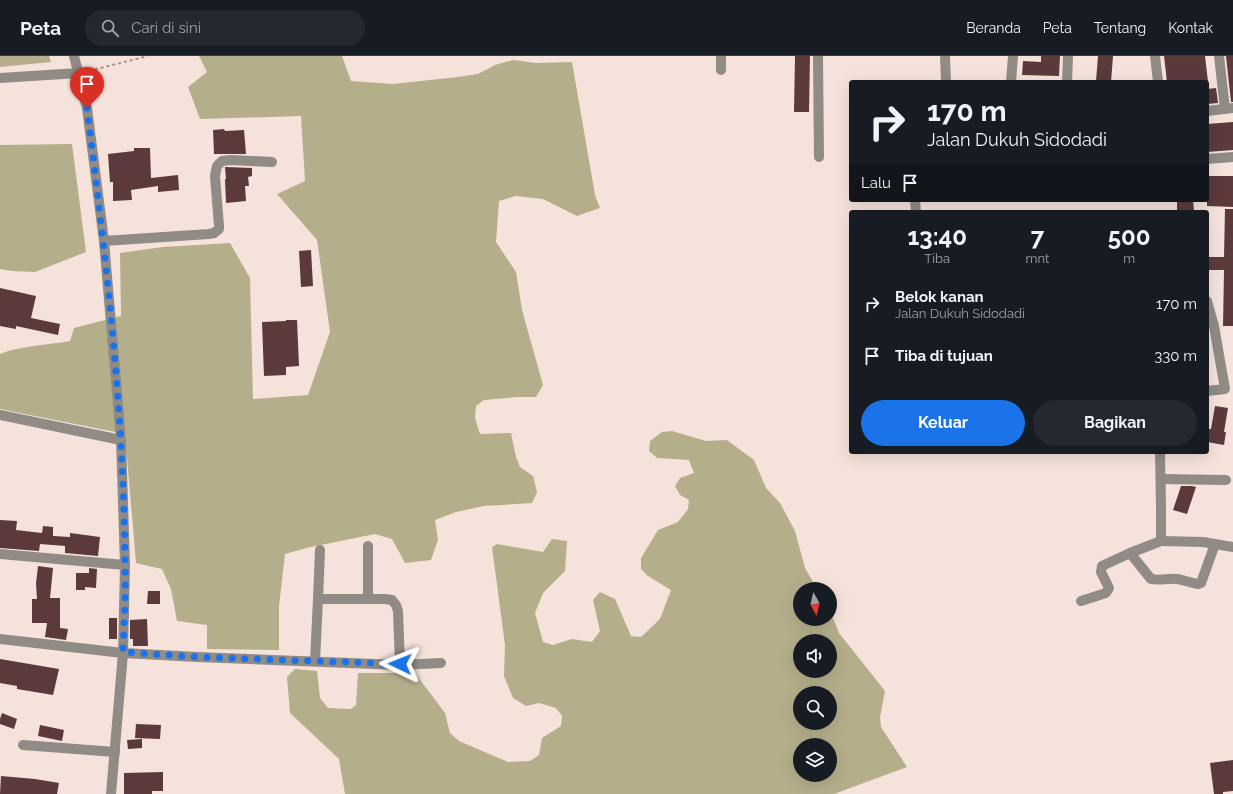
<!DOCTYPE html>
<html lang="id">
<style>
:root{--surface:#171b24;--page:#242831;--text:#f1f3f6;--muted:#9ea1a6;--line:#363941;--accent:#1a73e8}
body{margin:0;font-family:Raleway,sans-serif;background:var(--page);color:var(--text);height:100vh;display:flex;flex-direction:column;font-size:15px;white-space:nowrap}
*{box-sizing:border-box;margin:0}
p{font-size:13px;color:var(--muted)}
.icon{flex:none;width:22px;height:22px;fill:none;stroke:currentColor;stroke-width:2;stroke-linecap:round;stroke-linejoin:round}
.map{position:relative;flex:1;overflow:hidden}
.side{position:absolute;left:849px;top:154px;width:360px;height:244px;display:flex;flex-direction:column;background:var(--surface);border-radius:4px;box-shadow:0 4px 16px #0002}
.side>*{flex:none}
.hud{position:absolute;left:849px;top:24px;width:360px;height:122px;border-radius:4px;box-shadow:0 4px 16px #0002;background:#171b24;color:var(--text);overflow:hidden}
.needle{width:26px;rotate:172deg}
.fabs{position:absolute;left:793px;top:526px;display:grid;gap:8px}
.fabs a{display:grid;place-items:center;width:44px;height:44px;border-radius:50%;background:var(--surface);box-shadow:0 4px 16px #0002;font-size:20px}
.pin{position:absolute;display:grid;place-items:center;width:34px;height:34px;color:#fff;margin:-41px -17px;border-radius:50% 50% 50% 0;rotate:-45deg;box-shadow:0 0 4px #0007}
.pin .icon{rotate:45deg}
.me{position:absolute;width:44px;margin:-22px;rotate:272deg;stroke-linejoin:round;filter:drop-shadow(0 0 3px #0008)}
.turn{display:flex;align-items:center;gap:14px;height:84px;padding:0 12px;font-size:18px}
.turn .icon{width:52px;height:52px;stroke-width:2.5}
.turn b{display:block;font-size:28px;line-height:34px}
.then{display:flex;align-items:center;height:38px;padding:0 12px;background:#0003;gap:8px;font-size:15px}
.eta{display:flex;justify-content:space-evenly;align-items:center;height:68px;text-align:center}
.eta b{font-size:24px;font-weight:700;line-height:28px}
.button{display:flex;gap:8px;margin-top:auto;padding:8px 12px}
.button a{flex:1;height:46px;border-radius:24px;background:var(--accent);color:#fff;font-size:16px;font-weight:700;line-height:46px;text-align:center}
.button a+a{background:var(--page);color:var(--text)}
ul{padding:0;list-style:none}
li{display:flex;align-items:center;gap:12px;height:52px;padding:0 12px}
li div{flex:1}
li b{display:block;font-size:15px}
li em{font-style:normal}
header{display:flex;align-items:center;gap:24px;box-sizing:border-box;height:56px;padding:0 20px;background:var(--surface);border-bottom:1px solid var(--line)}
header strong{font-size:19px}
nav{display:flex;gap:22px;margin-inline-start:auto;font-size:14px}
.search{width:280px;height:36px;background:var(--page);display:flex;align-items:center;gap:10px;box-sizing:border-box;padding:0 14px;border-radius:22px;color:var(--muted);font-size:15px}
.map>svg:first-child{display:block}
</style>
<header>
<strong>Peta</strong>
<div class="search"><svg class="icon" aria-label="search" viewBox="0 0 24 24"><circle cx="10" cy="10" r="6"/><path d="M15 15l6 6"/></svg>Cari di sini</div>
<nav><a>Beranda</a><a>Peta</a><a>Tentang</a><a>Kontak</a></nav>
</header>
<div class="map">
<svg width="1233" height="738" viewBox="0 0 1233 738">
<rect width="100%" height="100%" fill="#f5e2da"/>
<g fill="#b5ae8b" fill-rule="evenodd">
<polygon points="0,0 49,0 51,6 0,11"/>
<path d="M199,0H342L351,25L393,28L458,21L478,18L495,9L513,4L536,7L572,6L595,139L600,152L577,160L543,143L516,140L499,145L496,186L516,216L522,254L543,329L536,341H517L484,344L476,350L475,362L480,378L511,377L516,401L520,411L533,420L537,436L532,447L484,450L456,456L435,464L438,484L431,504L405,507L392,483L375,478L306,492L285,498L279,550V594L207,593V569L177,565L171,533L162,513L136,507L125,378L0,353V298C19,290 48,289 70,285L74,272L121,260L120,197L163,191L230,187L250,222L253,343L308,339L330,276L317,184L277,138L305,125L301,60L200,63L188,31L207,16Z"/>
<polygon points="72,88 86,196 35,216 12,215 0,213 0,89"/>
<path d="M672,375L706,385L727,384L754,404L766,432L780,447L795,475L805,512L817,533H800V563H830V555L839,577L885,635L880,661L881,671L907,711L834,738H345L339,703L290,657L287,621L295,613L317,615L320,642L328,652L351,653L356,649L358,617H415L445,657L450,677L459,685L508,706L530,705L539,699L542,682L561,670L562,660L556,652L539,647L526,650L513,642L504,620L505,589L492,491L497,488L543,496L552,483L567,485L565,515L543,537L535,557L543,586L553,589L572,583L592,586L600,575L593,544L600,536L615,543L631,580L641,581L660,563L671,534L648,520L641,513V502L658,474L678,466L688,453L689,444L680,439L675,430L680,422L694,417L689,404L657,402L649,395L650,385L662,376ZM800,585H830V615H800ZM800,637H830V667H800ZM800,689H830V719H800Z"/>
</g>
<g fill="#5c3a3c">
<polygon points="795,0 810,0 809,56 794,56"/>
<polygon points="1041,0 1060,0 1059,20 1022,19 1023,5 1041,6"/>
<polygon points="1098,0 1113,0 1111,26 1096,25"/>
<polygon points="1164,0 1205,0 1208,26 1167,26"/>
<polygon points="1226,0 1233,0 1233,46 1231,46"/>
<polygon points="1216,32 1218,47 1207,48 1207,33"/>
<polygon points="1233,66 1233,94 1207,96 1207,68"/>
<polygon points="224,73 225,75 244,74 246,98 214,98 213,74"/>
<polygon points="134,92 150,92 151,122 178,119 179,134 158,136 158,130 131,134 132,144 113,145 113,126 110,126 108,98 134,95"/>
<polygon points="225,111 252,112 252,120 248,121 249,130 245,130 246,145 226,147 225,123 226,123"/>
<polygon points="1207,120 1233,120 1233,151 1207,150"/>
<polygon points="1193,144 1194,155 1177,156 1177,145"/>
<polygon points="1225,153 1233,153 1233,270 1223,270 1224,214 1207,214 1208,201 1224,201"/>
<polygon points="311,194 313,230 301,231 299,195"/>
<polygon points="0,232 36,240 31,262 60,268 58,279 16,270 16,273 0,270"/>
<polygon points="286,264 297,264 299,310 286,311 286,319 264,320 262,266 286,265"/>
<polygon points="1215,350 1228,352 1224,376 1226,376 1224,389 1207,386 1207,373 1211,373"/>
<polygon points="1181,430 1192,430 1196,431 1187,458 1173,454"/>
<polygon points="0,464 17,465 16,474 42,477 43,470 53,471 53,480 70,481 70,477 100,481 98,500 65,497 65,490 40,488 39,495 0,492"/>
<polygon points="38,510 53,512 50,542 60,542 60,572 68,573 66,584 45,581 47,567 32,567 32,543 37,543 36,527"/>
<polygon points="89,512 97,513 96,532 85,531 85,534 76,534 76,517 89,517"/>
<polygon points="148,535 160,535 160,548 147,548"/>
<rect x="109" y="562" width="8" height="21"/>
<polygon points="147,563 148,590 133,590 133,583 130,583 130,564"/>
<polygon points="0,603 59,613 53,639 17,633 17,630 0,627"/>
<polygon points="2,657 17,663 14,673 0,668 0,663"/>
<polygon points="136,668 161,669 160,683 135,682"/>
<polygon points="40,669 64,674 62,685 38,680"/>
<polygon points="142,683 142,692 128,693 127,684"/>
<polygon points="1233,704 1233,735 1223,736 1223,738 1214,738 1210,707"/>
<polygon points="163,716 163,735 152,735 152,738 124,738 124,717"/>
<polygon points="1,720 35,723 59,727 57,738 0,738"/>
</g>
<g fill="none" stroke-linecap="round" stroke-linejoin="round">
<polyline stroke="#a1938d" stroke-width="2" stroke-dasharray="3 3" stroke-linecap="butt" points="89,15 148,0"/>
<g stroke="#908b85" stroke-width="10">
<polyline points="74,0 87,52 104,185 121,384 125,509 123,597 111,738"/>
<polyline points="721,0 721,14"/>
<polyline points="818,0 819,101"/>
<polyline points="945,0 946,26"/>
<polyline points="1155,0 1158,26"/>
<polyline points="1219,0 1225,53"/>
<polyline points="0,22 79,17"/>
<polyline points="1011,26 1013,0"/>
<polyline points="1067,26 1068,0"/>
<polyline points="1207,55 1233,52"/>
<polyline points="1207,103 1233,101"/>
<polyline points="915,144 916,156"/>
<polyline points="104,185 209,178 214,177 219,173 219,170 215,120 217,110 222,105 231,104 272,106"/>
<polyline points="1207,245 1214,270 1225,333 1207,335"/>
<polyline points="0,359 121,384"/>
<polyline points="1160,396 1161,451 1161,485 1203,486 1233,491"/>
<polyline points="1161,423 1226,424"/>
<polyline points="320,494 318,543 385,543 392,544 396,549 398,555 400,609"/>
<path d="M1130,497L1151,523C1159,525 1168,522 1177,523C1184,524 1191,527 1198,528L1201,527L1215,488"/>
<polyline points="0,498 125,509"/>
<polyline points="368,543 368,490"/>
<polyline points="1081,545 1106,537 1109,532 1101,516 1102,510 1130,497 1161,485"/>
<polyline points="0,583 123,597 197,601 400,609 441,607"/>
<polyline points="315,605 318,543"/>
<polyline points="23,689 115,696"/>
</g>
</g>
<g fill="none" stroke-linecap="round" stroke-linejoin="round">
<path stroke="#1a73e8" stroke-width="7" stroke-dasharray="0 12.6" d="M87,52C106,203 124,356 125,509C126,538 124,567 123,596L197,601L400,608"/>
</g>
</svg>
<div class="fabs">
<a><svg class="needle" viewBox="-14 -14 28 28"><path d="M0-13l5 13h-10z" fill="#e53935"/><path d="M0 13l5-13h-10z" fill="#9ea1a6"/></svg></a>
<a><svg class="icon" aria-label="sound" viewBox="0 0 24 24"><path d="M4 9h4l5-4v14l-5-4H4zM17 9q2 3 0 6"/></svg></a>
<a><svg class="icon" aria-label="search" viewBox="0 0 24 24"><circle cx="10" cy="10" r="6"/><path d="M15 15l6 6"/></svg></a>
<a><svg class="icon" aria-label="layers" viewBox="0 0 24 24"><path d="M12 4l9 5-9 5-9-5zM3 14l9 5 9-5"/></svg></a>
</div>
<div class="pin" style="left:87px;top:52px;background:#d93025"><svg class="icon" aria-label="arrive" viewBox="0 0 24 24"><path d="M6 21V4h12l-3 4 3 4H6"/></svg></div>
<svg class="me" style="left:400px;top:608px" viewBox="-20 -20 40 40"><path d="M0-17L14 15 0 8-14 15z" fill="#1a73e8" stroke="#fff" stroke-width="4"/></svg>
<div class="hud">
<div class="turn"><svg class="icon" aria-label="right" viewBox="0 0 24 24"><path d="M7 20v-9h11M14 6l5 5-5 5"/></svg><div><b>170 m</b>Jalan Dukuh Sidodadi</div></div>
<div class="then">Lalu<svg class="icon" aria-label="arrive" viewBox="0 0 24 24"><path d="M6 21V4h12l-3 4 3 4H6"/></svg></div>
</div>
<section class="side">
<div class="eta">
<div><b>13:40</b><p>Tiba</p></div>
<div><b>7</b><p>mnt</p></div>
<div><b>500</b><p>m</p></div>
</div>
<ul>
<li><svg class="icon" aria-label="right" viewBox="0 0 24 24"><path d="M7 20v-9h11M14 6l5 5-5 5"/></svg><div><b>Belok kanan</b><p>Jalan Dukuh Sidodadi</p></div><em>170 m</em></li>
<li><svg class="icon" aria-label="arrive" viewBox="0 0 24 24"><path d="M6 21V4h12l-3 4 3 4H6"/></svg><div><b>Tiba di tujuan</b></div><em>330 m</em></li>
</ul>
<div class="button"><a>Keluar</a><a>Bagikan</a></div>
</section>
</div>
